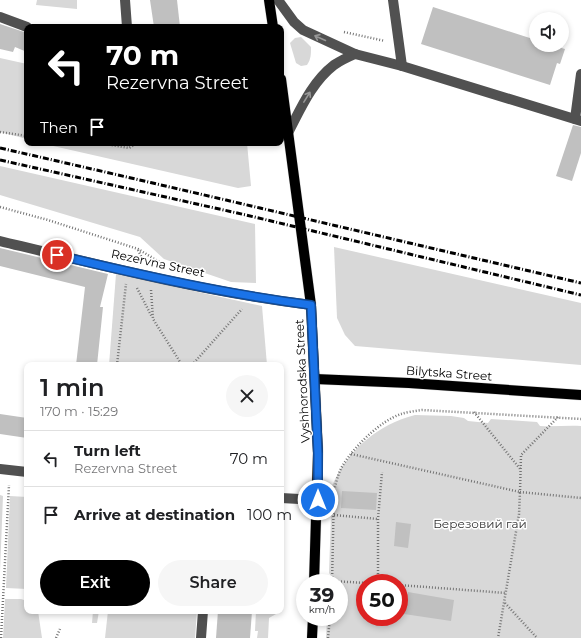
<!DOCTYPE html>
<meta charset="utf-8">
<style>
:root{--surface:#fff;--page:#f6f6f6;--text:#202124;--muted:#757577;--line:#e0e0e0;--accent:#000}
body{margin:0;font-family:Montserrat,sans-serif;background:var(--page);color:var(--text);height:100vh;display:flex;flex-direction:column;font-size:15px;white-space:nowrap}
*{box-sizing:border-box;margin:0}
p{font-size:13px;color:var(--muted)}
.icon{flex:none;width:22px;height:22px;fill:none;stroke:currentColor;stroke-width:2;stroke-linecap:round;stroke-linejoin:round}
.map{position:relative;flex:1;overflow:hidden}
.drawer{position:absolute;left:24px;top:362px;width:260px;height:252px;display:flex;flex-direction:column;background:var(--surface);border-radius:8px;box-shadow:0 2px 6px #0003}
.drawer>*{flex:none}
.guide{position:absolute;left:24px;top:24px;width:260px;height:122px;border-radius:8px;box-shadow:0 2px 6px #0003;background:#000;color:#fff;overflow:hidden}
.fabs{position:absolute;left:529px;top:12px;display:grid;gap:8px}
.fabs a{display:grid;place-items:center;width:40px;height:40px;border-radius:50%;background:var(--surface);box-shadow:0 2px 6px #0003;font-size:20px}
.speed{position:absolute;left:296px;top:574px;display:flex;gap:8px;font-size:20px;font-weight:700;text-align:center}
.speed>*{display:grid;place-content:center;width:52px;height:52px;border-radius:50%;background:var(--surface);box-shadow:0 2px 6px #0003;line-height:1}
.speed small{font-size:10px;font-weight:400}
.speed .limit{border:6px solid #d22;background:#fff;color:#111}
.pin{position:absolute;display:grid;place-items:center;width:34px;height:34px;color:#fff;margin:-17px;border:2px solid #fff;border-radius:50%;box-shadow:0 1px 4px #0007}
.me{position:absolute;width:44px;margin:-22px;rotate:0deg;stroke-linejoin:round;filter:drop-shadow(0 0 3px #0008)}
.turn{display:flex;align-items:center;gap:14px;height:84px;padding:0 16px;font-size:18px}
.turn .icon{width:52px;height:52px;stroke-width:2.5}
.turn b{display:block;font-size:28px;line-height:34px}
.then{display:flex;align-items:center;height:38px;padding:0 16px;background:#0003;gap:8px;font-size:15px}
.round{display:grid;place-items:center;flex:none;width:42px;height:42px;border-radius:21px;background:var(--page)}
.summary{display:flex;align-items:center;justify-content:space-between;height:68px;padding:0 16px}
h1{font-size:24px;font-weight:600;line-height:30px}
.primary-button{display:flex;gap:8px;margin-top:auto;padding:8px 16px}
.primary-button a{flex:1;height:46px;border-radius:24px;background:var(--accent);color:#fff;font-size:16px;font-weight:600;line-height:46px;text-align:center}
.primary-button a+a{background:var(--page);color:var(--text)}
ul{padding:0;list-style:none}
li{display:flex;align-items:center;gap:12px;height:56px;padding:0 16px;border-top:1px solid var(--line)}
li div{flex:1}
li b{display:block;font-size:15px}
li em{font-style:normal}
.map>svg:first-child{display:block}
</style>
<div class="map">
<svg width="581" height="638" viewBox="0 0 581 638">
<rect width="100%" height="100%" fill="#fff"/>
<g fill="#d8d8d8" fill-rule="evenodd">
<polygon points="37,0 77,0 77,9 36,5"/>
<path d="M301,37L311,47C311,54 311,59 307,65L301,66L296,63L290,43L295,38Z"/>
<polygon points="0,58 27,64 27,139 0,132"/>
<polygon points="40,143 247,143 251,186 238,188"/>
<polygon points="0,166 255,224 256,283 231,282 164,259 140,237 0,195"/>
<polygon points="334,247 581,303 581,365 355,346 345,335 337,318"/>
<polygon points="116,274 262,306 267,365 109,365"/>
<path d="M415,415L451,416L464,418L468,421L488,423L491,419L537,422L540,426C554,427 567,425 581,426V638H326L327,617H339V583H331V576L329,573L332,486C347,451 378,424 415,415ZM365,583H399V617H365Z"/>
<polygon points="0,495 3,496 0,572"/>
<polygon points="10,496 27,497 27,589 6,588"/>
<polygon points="5,599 21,599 27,601 27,611 38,611 42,638 3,638"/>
<polygon points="93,611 99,611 97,623 92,623"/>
<polygon points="108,611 197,611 195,638 105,638"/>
<polygon points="256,611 276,611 276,614 269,618 268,638 257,638 258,631 255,631"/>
</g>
<g fill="#c0c0c0">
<polygon points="150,0 177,0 180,27 154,27"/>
<polygon points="433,7 536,40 536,45 551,45 565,49 560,64 557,63 550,85 421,44"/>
<polygon points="0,24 27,33 27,52 15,47 13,52 0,49"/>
<polygon points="573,125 581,127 581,153 572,181 556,176"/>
<polygon points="0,248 108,274 100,307 103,307 97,365 76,365 85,287 0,266"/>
<polygon points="0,414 27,418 27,438 0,434"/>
<polygon points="342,491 377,493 376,510 341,508"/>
<polygon points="396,522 411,524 408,548 394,546"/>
<polygon points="408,592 454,600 451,621 404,614"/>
<polygon points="218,611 252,611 250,638 216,638"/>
</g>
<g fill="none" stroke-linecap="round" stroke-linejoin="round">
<defs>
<g id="major">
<polyline points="269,0 273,27"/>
<polyline points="281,79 311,305 318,453 314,583"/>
<polyline points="315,379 409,383 581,395"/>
<polyline points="312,638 313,617"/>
</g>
</defs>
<use href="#major" stroke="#dbdbdb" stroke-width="11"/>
<g stroke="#737373" stroke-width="2.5" stroke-dasharray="1 2" stroke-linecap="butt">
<polyline points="344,32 385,41"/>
<polyline points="0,132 27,136"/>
<polyline points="100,143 129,148 137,143"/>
<polyline points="0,207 48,220 138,249 161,263"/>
<polyline points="138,250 143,260"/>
<polyline points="137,288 152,317"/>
<polyline points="151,290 153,319 182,365"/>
<polyline points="117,365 126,284"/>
<polyline points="192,365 242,309"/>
<polyline points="474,412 521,470"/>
<polyline points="558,417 521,455 520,492 581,498"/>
<polyline points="351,454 520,492 519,514 498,638"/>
<polyline points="334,515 378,519"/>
<polyline points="378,577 378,519 382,472"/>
<polyline points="332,581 366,583"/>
<path d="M332,583L334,491C336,483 338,473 343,465C354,447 380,421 401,414C407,412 415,411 422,410L581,419"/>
<polyline points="399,585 506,593"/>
<polyline points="505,603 537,638"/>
<polyline points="1,638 9,485"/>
<polyline points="56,638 60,629"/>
<polyline points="328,638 330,617"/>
</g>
<g stroke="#515151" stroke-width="10">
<polyline points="125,0 127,27"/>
<polyline points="278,0 294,22 303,30 355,54 402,66 581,121"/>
<polyline points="393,0 402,66"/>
<polyline points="0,17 27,27"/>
<polyline points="575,119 581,74"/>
<path d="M289,131C301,108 312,82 334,65C340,61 348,57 355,54"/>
<path d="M0,241C103,266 206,292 311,305"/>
<polyline points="0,469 27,472"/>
<polyline points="281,498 318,500"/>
<polyline points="201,638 203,611"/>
</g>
<use href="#major" stroke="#000" stroke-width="10"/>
<g stroke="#000" stroke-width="3" stroke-dasharray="6 2 1 2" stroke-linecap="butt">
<path d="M0,148C194,192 387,238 581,283"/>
<polyline points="0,160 246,215 581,295"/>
</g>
</g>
<defs><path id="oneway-shaft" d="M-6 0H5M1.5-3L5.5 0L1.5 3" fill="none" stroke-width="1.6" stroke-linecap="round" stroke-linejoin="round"/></defs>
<g stroke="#979797">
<use href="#oneway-shaft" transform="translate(320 38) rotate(-156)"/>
<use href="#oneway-shaft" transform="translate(307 97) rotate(-58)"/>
</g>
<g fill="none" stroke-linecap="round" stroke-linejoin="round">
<defs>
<path id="route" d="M57,255C141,275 226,294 311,305L318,454V500"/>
</defs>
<use href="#route" stroke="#114b97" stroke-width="10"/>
<use href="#route" stroke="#1a73e8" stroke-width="7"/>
</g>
<g text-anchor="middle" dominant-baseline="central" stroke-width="3" stroke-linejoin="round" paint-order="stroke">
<g font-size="12" fill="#000" stroke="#fff">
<text transform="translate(158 263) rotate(12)">Rezervna Street</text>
<text transform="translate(449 373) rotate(4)">Bilytska Street</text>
<text transform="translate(302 381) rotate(-93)">Vyshhorodska Street</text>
</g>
<g font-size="12" fill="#2f2f2f" stroke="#fff">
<text x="480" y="523">Березовий гай</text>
</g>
</g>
</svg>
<div class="fabs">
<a><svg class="icon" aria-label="sound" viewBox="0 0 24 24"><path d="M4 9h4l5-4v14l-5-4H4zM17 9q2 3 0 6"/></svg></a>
</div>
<div class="speed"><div>39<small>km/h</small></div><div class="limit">50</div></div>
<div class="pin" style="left:57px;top:255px;background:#d93025"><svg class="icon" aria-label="arrive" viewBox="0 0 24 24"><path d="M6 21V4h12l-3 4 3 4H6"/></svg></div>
<svg class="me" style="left:318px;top:500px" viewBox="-20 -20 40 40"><circle r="17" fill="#1a73e8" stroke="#fff" stroke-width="3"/><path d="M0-11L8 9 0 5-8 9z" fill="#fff"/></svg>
<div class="guide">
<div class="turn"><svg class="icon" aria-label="left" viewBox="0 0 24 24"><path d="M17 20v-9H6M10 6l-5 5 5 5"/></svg><div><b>70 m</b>Rezervna Street</div></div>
<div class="then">Then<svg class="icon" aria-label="arrive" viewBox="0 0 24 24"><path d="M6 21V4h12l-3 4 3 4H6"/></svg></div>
</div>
<section class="drawer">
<div class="summary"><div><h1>1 min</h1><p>170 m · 15:29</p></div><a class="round"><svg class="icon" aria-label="close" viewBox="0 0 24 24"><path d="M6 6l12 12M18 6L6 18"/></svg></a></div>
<ul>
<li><svg class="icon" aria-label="left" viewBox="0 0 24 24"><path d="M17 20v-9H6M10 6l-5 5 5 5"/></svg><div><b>Turn left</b><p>Rezervna Street</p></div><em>70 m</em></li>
<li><svg class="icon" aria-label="arrive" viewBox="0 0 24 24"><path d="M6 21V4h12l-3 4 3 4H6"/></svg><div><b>Arrive at destination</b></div><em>100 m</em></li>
</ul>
<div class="primary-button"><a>Exit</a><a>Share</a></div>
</section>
</div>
